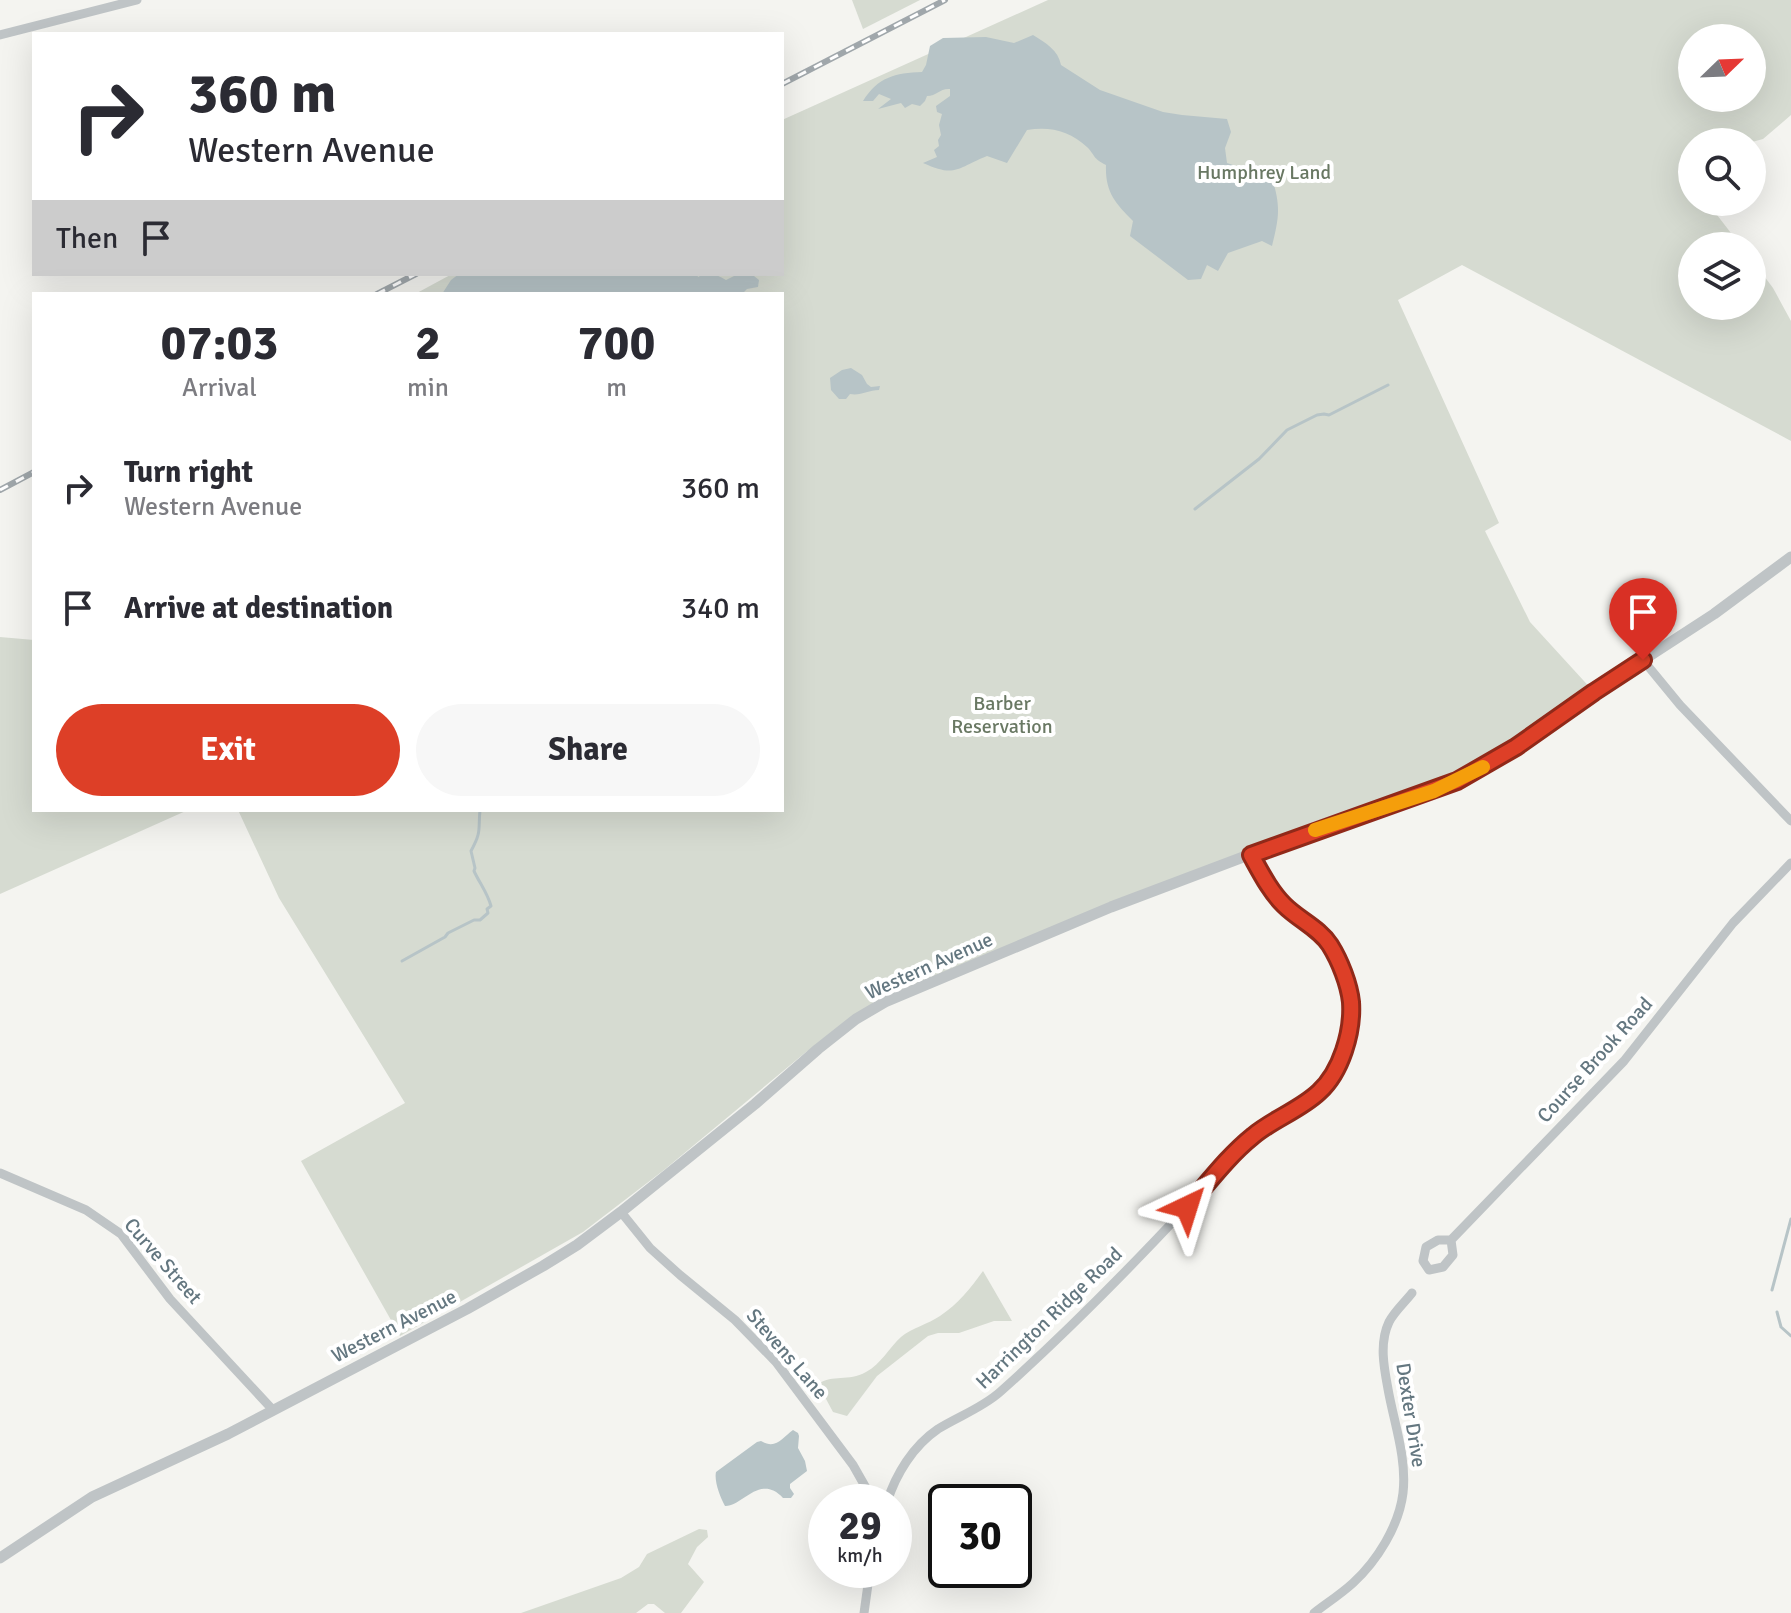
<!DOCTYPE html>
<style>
:root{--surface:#fff;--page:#f7f7f7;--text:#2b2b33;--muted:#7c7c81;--accent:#dd3f27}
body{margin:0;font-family:Signika,sans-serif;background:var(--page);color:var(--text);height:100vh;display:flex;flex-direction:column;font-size:30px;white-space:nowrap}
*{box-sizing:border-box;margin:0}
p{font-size:26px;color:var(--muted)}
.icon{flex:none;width:44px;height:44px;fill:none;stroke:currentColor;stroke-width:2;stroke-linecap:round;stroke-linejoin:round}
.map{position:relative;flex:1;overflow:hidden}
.side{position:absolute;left:32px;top:292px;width:752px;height:520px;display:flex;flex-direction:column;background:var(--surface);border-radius:0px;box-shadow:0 8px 32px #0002}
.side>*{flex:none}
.hud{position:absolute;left:32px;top:32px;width:752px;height:244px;border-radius:0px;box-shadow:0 8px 32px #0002;background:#fff;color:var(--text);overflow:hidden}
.needle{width:52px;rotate:67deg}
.tools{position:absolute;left:1678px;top:24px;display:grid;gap:16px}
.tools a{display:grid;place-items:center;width:88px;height:88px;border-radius:50%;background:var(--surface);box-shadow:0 8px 32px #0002;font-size:40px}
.speed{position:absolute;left:808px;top:1484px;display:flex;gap:16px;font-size:40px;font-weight:700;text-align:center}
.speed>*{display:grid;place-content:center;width:104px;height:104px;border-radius:50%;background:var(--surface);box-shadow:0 8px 32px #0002;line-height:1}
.speed small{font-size:20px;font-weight:400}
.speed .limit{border:4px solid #111;border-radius:12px;background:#fff;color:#111}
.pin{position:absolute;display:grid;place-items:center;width:68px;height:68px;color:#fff;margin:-82px -34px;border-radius:50% 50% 50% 0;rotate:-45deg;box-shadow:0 0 8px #0007}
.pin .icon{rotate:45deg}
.me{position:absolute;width:88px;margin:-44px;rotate:41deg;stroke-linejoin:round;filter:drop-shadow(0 0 6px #0008)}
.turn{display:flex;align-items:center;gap:28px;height:168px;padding:0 24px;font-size:36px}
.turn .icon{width:104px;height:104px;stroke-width:2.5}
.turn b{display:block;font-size:56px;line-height:68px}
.then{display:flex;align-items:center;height:76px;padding:0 24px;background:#0003;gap:16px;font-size:30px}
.eta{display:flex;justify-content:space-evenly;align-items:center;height:136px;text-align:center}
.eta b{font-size:48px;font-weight:700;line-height:56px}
.action{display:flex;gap:16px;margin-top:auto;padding:16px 24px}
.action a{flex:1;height:92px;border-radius:48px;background:var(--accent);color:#fff;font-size:32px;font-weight:700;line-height:92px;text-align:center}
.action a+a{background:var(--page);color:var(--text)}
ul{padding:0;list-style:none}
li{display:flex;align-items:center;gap:24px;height:120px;padding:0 24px}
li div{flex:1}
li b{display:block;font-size:30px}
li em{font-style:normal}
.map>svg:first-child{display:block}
</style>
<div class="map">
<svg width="1791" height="1613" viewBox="0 0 1791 1613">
<rect width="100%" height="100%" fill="#f4f4f0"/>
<g fill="#d6dbd1" fill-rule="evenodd">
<polygon points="852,0 920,0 863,29"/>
<path d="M1048,0H1791V115L1763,139L1752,142H1692V161L1679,165L1692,182V202H1707L1741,246H1692V306H1752V260L1773,288L1791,321V441L1462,265L1398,300L1499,523L1485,531L1530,622L1594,692L1457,781L1315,830L885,1002L806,1052L664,1170L583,1232L400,1336L301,1161L405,1103L279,898L238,810H782V294H415L452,274H782V120ZM1692,38H1752V98H1692Z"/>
<polygon points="0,637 34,640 34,810 188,810 0,894"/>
<path d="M983,1271L1012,1321H994L959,1333H938L928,1336L877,1376L847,1416L833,1412L818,1384C833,1374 848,1382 866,1372C881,1364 889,1348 901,1337C912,1328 928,1324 940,1316C958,1304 970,1289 983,1271Z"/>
<polygon points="699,1529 707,1530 708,1537 697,1547 688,1564 704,1582 681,1613 665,1613 654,1604 648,1604 636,1613 521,1613 621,1578 639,1567 647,1554"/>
</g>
<g fill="#b7c4c7">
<path d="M1033,35C1046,43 1058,50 1061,65L1100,90L1163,112L1182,115L1227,119L1231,132L1225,148L1227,163L1272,178C1281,207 1279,217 1272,246L1262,241L1228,253L1218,271L1207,265L1201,279L1188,280L1130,236L1133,221C1115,203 1105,192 1106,165C1092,158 1096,156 1087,147C1070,131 1050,126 1027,130L1007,163L987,156C957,168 956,178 923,163L937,157L934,150L939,146L938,140L941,135L939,125L942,114L937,112L936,106L950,96V89C940,88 937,96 927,96L925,101L920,106L912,104L905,108L901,103L878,109L891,99L879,94L873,101H863C878,77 895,73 922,72L926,65L930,46L943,38L986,37L1014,43Z"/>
<path d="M459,274H697L698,277C709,271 716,274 726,280L738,274H757L754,276L759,280L758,287L747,289L742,294H442L451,280Z"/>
<path d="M851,368L862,375L867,384L871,387L880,386L879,390C868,390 861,396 850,394L846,399H839L831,390L830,378L842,370Z"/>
<path d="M793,1430L798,1433L799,1436L798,1448L805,1461L807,1471L790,1484V1488L794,1494L791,1498H783C760,1473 742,1507 725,1506C720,1497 714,1481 716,1472L757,1442L761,1441C776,1450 782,1438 793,1430Z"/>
</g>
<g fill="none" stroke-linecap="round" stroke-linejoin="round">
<g stroke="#b7c4c7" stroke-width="3">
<polyline points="1195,509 1259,459 1287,430 1317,415 1324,414 1329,415 1388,385"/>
<path d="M402,961L445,937L448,933L474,920H480L488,913L487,909L491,906C487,892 480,884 474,871L475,868L471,851C482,831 478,830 480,810"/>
<polyline points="1772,1290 1791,1219"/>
<polyline points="1777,1312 1781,1327 1791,1336"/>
</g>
<g stroke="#bfc4c6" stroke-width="9">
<polyline points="0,35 137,0"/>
<polyline points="1643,660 1680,705 1791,821"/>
<polyline points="0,1173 86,1210 121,1234 170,1299 272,1409"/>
<polyline points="621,1212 650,1248 680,1275 735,1320 776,1362 853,1465 874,1502"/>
<polyline points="1451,1240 1453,1255 1443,1267 1429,1270 1423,1261 1426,1247 1438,1240 1451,1240 1624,1061 1733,923 1791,863"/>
<path d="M887,1502C896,1474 913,1446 938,1429C959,1416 982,1408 1000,1392C1065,1334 1126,1272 1185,1209C1203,1190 1219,1168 1237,1150C1252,1136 1268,1124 1286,1114C1301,1104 1319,1096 1329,1081C1343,1059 1354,1028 1351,1001C1348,978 1335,947 1317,931C1303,919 1288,910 1276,896C1266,884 1259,869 1251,855"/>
<polyline points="864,1613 870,1570"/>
<path d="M1314,1613C1327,1603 1341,1594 1353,1583C1377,1561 1399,1526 1403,1493C1407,1458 1394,1423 1388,1389C1384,1368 1379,1343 1389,1322C1394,1312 1405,1302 1412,1293"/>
</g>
<polyline stroke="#bfc4c6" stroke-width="11" points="0,1558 92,1497 228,1434 467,1309 543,1266 577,1245 621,1212 755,1104 818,1049 856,1019 885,1002 1111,907 1315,830 1434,791 1457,781 1516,747 1594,692 1714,614 1791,557"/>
<defs>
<g id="rail">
<polyline points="782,84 945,0"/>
<polyline points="377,294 416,274"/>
<polyline points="0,490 34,472"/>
</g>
</defs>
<use href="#rail" stroke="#a0a7ab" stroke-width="6"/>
<use href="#rail" stroke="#fff" stroke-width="3" stroke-dasharray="9" stroke-linecap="butt"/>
</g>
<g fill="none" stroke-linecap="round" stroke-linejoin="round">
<defs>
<path id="route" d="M1187,1207C1208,1183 1228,1156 1253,1136C1273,1119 1300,1110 1319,1092C1341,1072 1353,1032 1351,1002C1349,984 1340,961 1330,945C1319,928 1299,920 1284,905C1270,891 1261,873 1251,855L1457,781L1516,747L1594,692L1643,660"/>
</defs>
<use href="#route" stroke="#902919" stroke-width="20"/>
<use href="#route" stroke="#dd3f27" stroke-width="14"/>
<polyline stroke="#f59e0b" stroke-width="14" points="1315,830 1434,791 1483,767"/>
</g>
<g text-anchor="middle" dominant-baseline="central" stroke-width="8" stroke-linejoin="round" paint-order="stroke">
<g font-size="20" fill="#697863" stroke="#fff">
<text x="1264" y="172">Humphrey Land</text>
<text x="1002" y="703">Barber<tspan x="1002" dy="23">Reservation</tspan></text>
</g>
<g font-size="20" fill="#647780" stroke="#fff">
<text transform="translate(929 966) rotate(-24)">Western Avenue</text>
<text transform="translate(1595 1060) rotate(-48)">Course Brook Road</text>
<text transform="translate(163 1261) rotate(49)">Curve Street</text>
<text transform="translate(1049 1318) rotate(-44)">Harrington Ridge Road</text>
<text transform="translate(394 1326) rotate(-27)">Western Avenue</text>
<text transform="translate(787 1354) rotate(49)">Stevens Lane</text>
<text transform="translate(1411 1415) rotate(81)">Dexter Drive</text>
</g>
</g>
</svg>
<div class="tools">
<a><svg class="needle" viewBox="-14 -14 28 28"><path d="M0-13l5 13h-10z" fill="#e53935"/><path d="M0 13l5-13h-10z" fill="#7c7c81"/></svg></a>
<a><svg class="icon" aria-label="search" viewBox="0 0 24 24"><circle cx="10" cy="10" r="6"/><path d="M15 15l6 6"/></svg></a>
<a><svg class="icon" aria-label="layers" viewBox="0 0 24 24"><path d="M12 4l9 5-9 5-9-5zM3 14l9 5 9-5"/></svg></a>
</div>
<div class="speed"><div>29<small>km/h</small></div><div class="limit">30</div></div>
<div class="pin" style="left:1643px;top:660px;background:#d93025"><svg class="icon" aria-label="arrive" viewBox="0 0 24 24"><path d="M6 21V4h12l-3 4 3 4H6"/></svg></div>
<svg class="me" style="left:1187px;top:1207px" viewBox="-20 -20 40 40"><path d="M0-17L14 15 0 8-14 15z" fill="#dd3f27" stroke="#fff" stroke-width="4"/></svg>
<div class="hud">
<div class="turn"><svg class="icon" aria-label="right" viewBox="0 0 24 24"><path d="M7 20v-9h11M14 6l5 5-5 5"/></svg><div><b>360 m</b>Western Avenue</div></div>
<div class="then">Then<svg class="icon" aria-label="arrive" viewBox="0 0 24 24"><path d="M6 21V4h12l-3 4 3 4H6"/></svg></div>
</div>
<section class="side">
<div class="eta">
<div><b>07:03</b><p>Arrival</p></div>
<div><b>2</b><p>min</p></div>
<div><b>700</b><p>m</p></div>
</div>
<ul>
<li><svg class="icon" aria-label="right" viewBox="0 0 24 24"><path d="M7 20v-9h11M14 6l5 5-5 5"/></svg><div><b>Turn right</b><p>Western Avenue</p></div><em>360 m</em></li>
<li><svg class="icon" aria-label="arrive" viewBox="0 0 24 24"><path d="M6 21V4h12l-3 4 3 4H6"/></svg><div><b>Arrive at destination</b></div><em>340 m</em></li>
</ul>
<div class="action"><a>Exit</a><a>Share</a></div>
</section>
</div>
